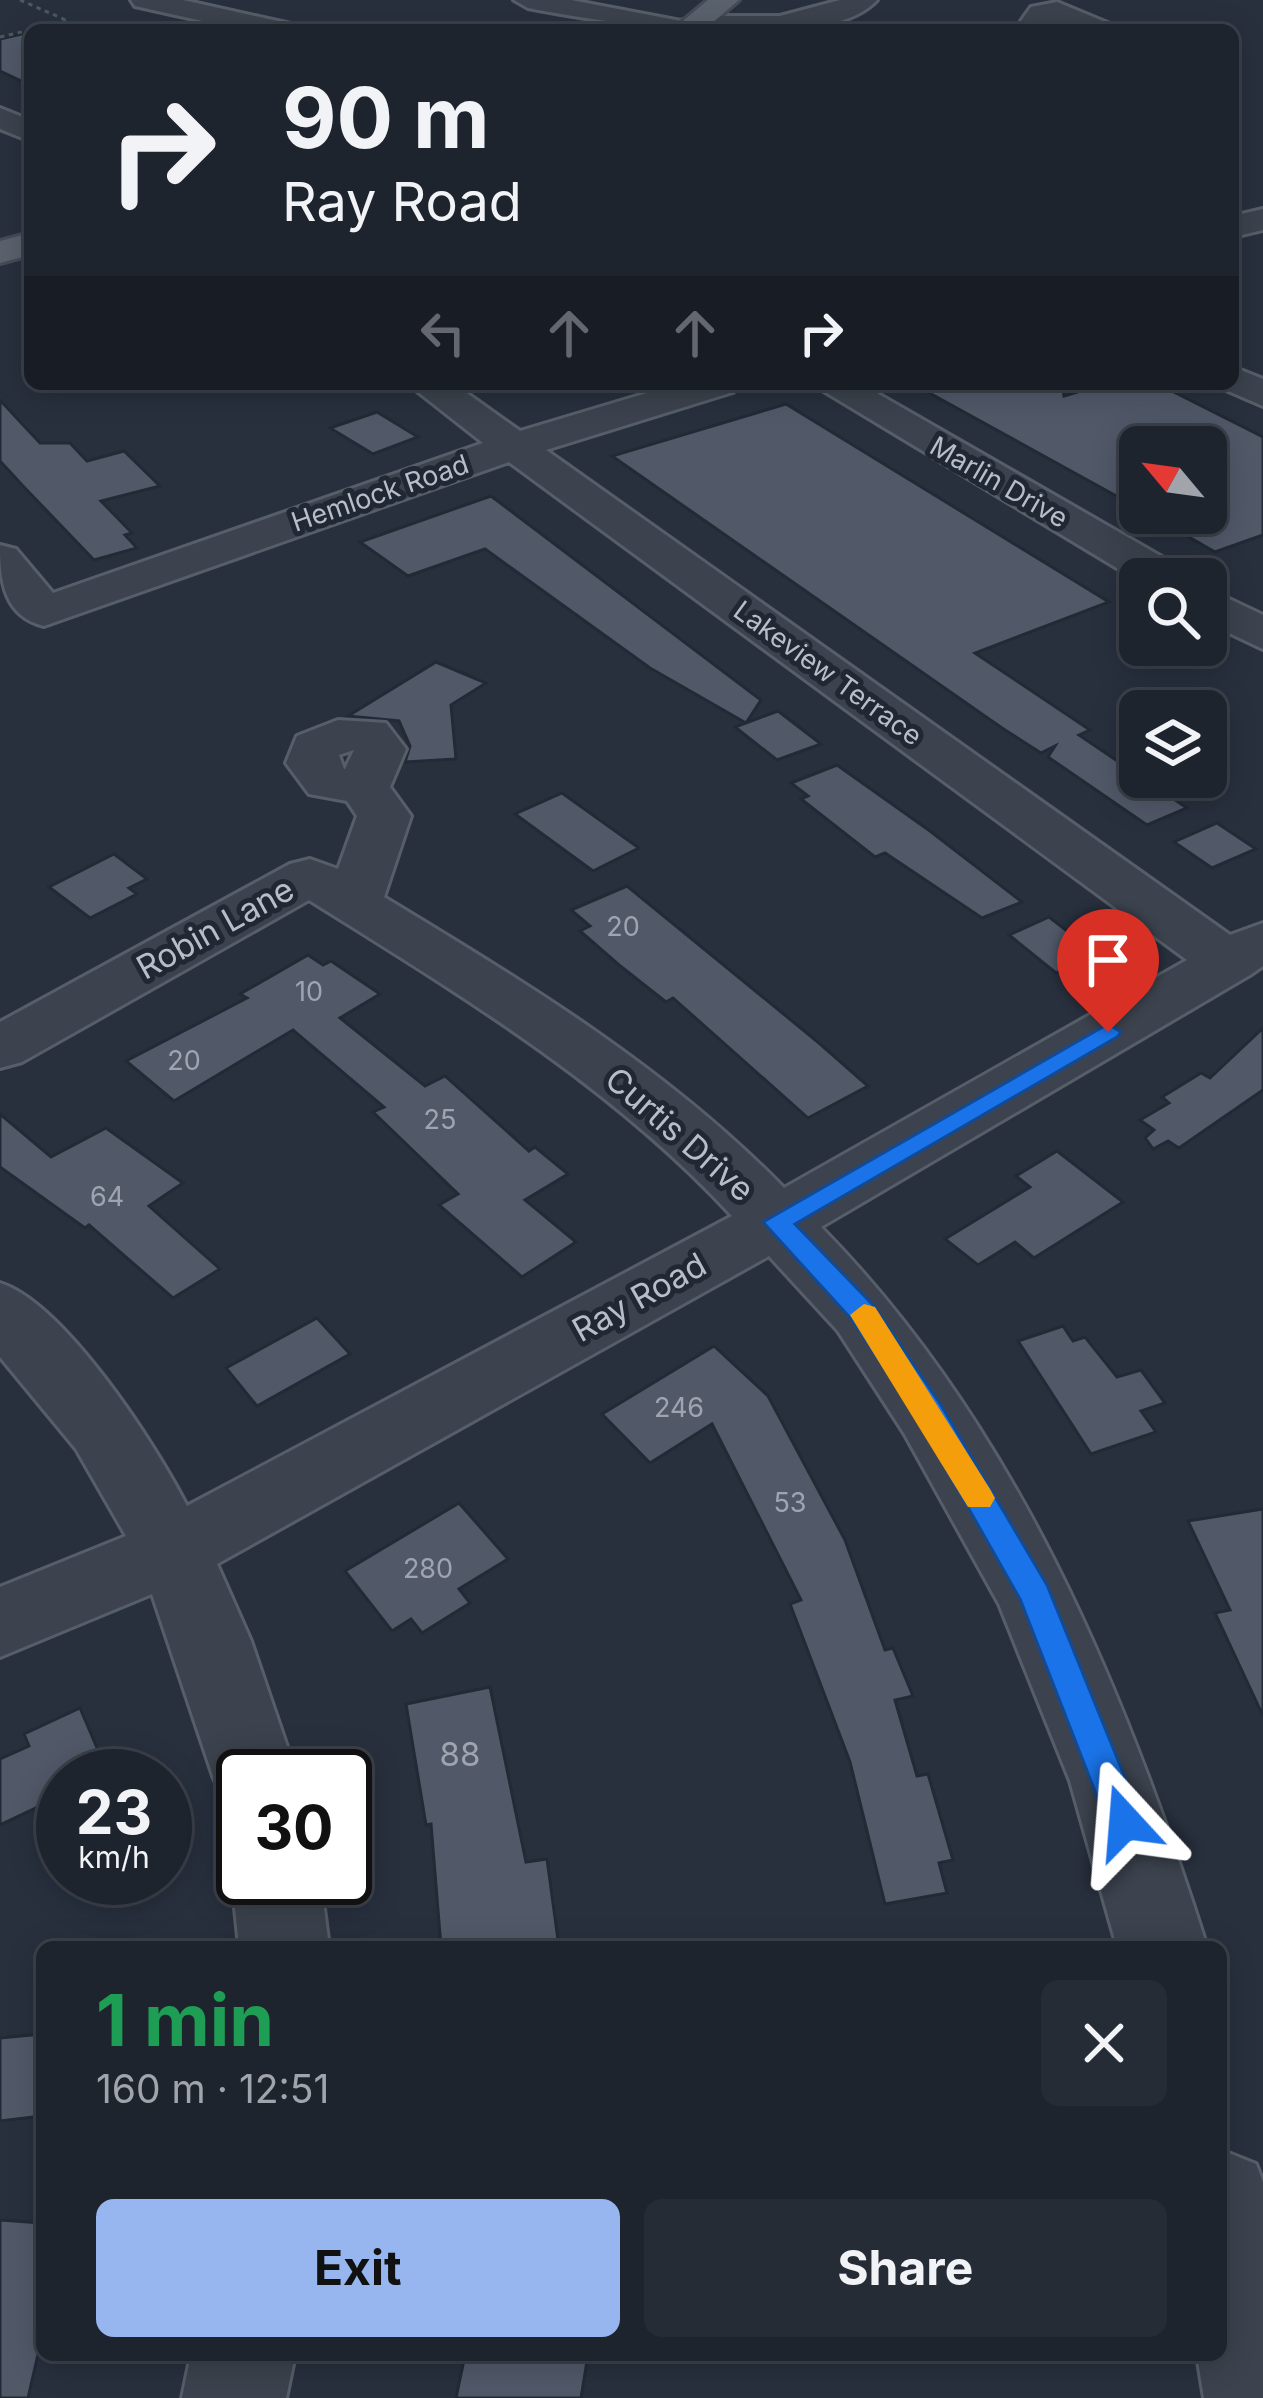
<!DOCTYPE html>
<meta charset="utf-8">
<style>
:root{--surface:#1e242e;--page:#262c36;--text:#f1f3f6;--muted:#a1a4aa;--line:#3c414a;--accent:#97b6ef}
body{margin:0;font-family:Inter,sans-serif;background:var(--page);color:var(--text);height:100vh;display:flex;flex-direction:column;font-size:45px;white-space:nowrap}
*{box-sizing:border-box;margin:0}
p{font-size:39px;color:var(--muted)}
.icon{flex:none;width:66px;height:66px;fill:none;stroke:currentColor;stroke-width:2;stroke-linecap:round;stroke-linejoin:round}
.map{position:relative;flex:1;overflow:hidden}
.sheet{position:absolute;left:36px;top:1941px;width:1191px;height:420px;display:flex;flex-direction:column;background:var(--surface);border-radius:18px;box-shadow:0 6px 30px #0003,0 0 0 3px var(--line)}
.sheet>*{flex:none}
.guide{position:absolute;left:24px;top:24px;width:1215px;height:366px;border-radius:18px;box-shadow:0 6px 30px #0003,0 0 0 3px var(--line);background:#1e242e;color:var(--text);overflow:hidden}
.needle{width:78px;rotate:299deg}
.controls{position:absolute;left:1119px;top:426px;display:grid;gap:24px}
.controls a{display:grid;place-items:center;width:108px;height:108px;border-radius:18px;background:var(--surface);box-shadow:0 6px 30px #0003,0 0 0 3px var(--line);font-size:60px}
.speed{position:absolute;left:36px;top:1749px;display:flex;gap:24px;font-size:60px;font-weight:700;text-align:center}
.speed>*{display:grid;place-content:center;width:156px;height:156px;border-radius:50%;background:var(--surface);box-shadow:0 6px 30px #0003,0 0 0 3px var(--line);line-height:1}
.speed small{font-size:30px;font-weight:400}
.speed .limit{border:6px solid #111;border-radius:18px;background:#fff;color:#111}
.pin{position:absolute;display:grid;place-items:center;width:102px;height:102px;color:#fff;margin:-123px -51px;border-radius:50% 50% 50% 0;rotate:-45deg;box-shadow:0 0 12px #0007}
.pin .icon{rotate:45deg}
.me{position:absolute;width:132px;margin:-66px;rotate:341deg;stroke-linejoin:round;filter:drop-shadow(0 0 9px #0008)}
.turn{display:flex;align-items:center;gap:42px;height:252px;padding:0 60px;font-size:54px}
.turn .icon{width:156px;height:156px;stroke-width:2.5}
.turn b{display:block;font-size:84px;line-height:102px}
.lanes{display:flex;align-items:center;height:114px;padding:0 60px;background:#0003;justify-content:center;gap:60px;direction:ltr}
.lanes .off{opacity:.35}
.round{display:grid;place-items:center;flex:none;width:126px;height:126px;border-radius:18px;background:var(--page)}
.overview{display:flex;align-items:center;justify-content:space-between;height:204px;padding:0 60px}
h1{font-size:72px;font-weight:700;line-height:90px;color:#1e9e55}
.button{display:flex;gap:24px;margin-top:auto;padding:24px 60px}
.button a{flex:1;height:138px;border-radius:18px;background:var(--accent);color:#111;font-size:48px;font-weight:700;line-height:138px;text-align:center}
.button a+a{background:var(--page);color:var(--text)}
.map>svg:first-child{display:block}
</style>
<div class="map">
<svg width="1263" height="2398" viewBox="0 0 1263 2398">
<rect width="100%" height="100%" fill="#28303e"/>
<g fill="#515969" stroke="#222a35" stroke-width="3">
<polygon points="30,32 30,85 0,71 0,39"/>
<polygon points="913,384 1062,384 1064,396 1104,384 1158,384 1263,437 1263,535 1215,552 1147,513 1206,513 1206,447 1140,447 1140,509"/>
<polygon points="0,400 40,443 70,443 87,461 124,451 160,486 101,501 132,533 125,535 137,548 94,560 23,486 0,461"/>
<polygon points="786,404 1109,602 975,653 1090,730 1079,735 1187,808 1147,825 1048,757 1055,746 1041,753 1002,728 612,456"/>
<polygon points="377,412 418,437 373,454 330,428"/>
<polygon points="491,496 761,700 746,723 650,668 485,549 408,576 360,542"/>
<polygon points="436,662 486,683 451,705 456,759 405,762 410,746 399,721 348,716"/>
<polygon points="778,711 821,744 777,760 735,727"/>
<polygon points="837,765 930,831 1022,902 982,918 885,853 875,857 801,799 808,796 791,783"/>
<polygon points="562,793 639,848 593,871 515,814"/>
<polygon points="1217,823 1256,849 1212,868 1174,842"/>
<polygon points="114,854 147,879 129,888 137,894 90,918 49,887"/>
<polygon points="627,886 819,1043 868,1086 808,1118 673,998 666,1002 619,965 580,931 590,926 571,910"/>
<polygon points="1049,917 1097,954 1056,973 1009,935"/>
<polygon points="308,955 323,965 331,961 380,994 340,1018 425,1086 445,1076 529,1151 535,1147 568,1174 525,1200 576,1242 522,1277 439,1205 458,1194 373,1112 384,1107 293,1030 174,1101 126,1061 247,998 240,994"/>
<polygon points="1263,1028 1263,1090 1179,1148 1168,1141 1153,1149 1145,1138 1154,1130 1140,1120 1169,1103 1162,1097 1201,1073 1210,1078"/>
<polygon points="0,1114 51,1157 106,1128 183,1183 149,1206 220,1269 173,1298 89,1225 85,1228 0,1167"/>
<polygon points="1057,1151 1123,1202 1034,1258 1015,1242 978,1265 945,1239 1030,1187 1016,1176"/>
<polygon points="317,1318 350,1354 257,1406 226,1368"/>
<polygon points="1063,1326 1073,1341 1085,1337 1117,1377 1141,1370 1165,1403 1141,1411 1156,1432 1091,1454 1018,1341"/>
<polygon points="714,1346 768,1396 845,1540 885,1650 893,1648 913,1696 895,1700 917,1776 928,1774 953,1860 939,1863 947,1893 885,1904 850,1762 790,1604 801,1600 712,1424 650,1463 602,1414"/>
<polygon points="459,1503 508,1559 459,1589 470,1603 422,1633 411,1619 392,1631 345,1571"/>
<polygon points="1263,1509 1263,1716 1215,1613 1230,1610 1188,1521"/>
<polygon points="490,1687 526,1862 547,1859 559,1947 441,1947 431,1824 426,1825 406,1704"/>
<polygon points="80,1708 109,1776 63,1776 63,1795 0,1825 0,1759 29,1746 24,1734"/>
<polygon points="42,2034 42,2116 0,2121 0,2038"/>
<polygon points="0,2220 42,2223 42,2337 28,2398 0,2398"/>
<polygon points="465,2355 588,2355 581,2398 456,2398"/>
</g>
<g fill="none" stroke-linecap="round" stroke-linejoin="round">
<defs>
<g id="minor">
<polygon points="131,0 183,0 291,24 295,30 243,30 135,6"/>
<path d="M514,0H571L681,21L693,16H780L840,0H877C823,59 601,22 528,8Z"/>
<polygon points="1057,2 1110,24 1114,30 1033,30 1021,21 1031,7"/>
<polygon points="0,108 30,120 30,141 0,129"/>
<polygon points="1263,209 1263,230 1233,237 1233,216"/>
<polygon points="1233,367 1263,379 1263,406 1219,387 1233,384"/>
<path d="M408,384H454L520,431L677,384H739L733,392L546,450L1230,935L1263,923V966L1250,975L821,1227C1016,1426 1124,1686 1207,1947H1117L1070,1781L999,1604L904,1433L838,1331L769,1256L217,1564L251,1641L297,1776H243V1810L225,1803L213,1776L152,1594L0,1657V1587L126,1536L76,1449L0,1357V1283C64,1303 156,1445 187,1506L732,1216C611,1085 459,994 309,900L22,1062L0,1068V1022L290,864L310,859L338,869L357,816L347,801L309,794L286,763L297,736L338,720L386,723L406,749L390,787L411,816L384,897C526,983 667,1068 784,1188L1187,960L509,462L44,626C4,616 0,581 0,545L16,549L53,593L483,443ZM354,750L345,769H344L339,755Z"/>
<polygon points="812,384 861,384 1183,569 1190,579 1140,582"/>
<polygon points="1206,588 1263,615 1263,649 1206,622"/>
<polygon points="243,1853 243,1878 320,1878 329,1947 239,1947 232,1878"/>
<polygon points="1221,2150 1256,2164 1263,2182 1263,2398 1204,2398 1197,2355 1221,2355"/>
<polygon points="191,2355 295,2355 286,2398 182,2398"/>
</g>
<g id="major">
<polygon points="708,0 739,0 704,30 672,30"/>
<polygon points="30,233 30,255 0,263 0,241"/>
</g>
</defs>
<use href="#minor" stroke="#565e69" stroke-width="6"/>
<use href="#major" stroke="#454c57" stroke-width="6"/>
<g stroke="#4a5b5e" stroke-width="3" stroke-dasharray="4.5 4.5" stroke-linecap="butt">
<polyline points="20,0 68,21 31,30"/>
<polyline points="0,37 30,30"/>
</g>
<use href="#minor" fill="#3c434e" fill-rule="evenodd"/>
<use href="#major" fill="#5a626e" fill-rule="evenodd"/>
</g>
<polygon fill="#1a73e8" stroke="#114b97" stroke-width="3" points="1108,1024 1121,1032 1117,1037 795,1224 874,1306 941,1405 1047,1585 1143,1822 1137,1834 1125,1839 1112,1834 1107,1822 1020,1599 919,1421 853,1321 763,1222"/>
<polygon fill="#f59e0b" points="864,1304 875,1307 990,1489 995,1498 990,1507 968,1507 850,1315"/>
<g text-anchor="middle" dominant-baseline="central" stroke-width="10" stroke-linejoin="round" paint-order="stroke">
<g font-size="27" fill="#b8bec9" stroke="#202833">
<text transform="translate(999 482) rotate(30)">Marlin Drive</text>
<text transform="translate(380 493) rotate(-19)">Hemlock Road</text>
<text transform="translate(828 673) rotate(36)">Lakeview Terrace</text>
</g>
<g font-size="27" fill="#9ea5b1">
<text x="623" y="926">20</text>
<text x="309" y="991">10</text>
<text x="184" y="1060">20</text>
<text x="440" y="1119">25</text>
<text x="107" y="1196">64</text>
<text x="679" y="1407">246</text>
<text x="790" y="1502">53</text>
<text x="428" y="1568">280</text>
</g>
<g font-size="33" fill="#b8bec9" stroke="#202833">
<text transform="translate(215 928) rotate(-29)">Robin Lane</text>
<text transform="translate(680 1134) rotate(41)">Curtis Drive</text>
<text transform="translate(639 1297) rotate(-29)">Ray Road</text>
</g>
<g font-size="33" fill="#9ea5b1">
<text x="460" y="1754">88</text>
</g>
</g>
</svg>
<div class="controls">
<a><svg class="needle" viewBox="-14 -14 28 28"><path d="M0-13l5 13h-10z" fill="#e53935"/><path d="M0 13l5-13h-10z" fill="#a1a4aa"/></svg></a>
<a><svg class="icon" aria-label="search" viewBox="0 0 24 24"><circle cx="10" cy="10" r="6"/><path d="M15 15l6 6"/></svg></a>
<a><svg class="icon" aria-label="layers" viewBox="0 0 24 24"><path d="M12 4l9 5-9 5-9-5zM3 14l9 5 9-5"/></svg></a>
</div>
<div class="speed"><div>23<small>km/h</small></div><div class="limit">30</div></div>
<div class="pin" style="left:1108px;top:1032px;background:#d93025"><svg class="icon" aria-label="arrive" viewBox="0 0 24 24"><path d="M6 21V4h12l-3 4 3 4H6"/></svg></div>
<svg class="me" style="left:1125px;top:1822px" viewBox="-20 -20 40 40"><path d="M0-17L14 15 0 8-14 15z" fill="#1a73e8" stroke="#fff" stroke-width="4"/></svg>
<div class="guide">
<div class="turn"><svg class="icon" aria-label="right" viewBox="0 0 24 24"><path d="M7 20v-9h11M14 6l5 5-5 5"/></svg><div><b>90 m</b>Ray Road</div></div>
<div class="lanes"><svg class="icon off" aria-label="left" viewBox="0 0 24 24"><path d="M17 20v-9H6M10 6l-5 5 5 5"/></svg><svg class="icon off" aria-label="ahead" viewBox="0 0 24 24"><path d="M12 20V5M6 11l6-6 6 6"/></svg><svg class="icon off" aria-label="ahead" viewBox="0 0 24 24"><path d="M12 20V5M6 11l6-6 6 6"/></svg><svg class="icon" aria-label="right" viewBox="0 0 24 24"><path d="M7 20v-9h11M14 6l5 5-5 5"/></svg></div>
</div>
<section class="sheet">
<div class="overview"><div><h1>1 min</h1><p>160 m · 12:51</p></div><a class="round"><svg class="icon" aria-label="close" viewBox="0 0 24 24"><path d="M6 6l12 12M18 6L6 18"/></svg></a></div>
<div class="button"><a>Exit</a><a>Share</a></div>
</section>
</div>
